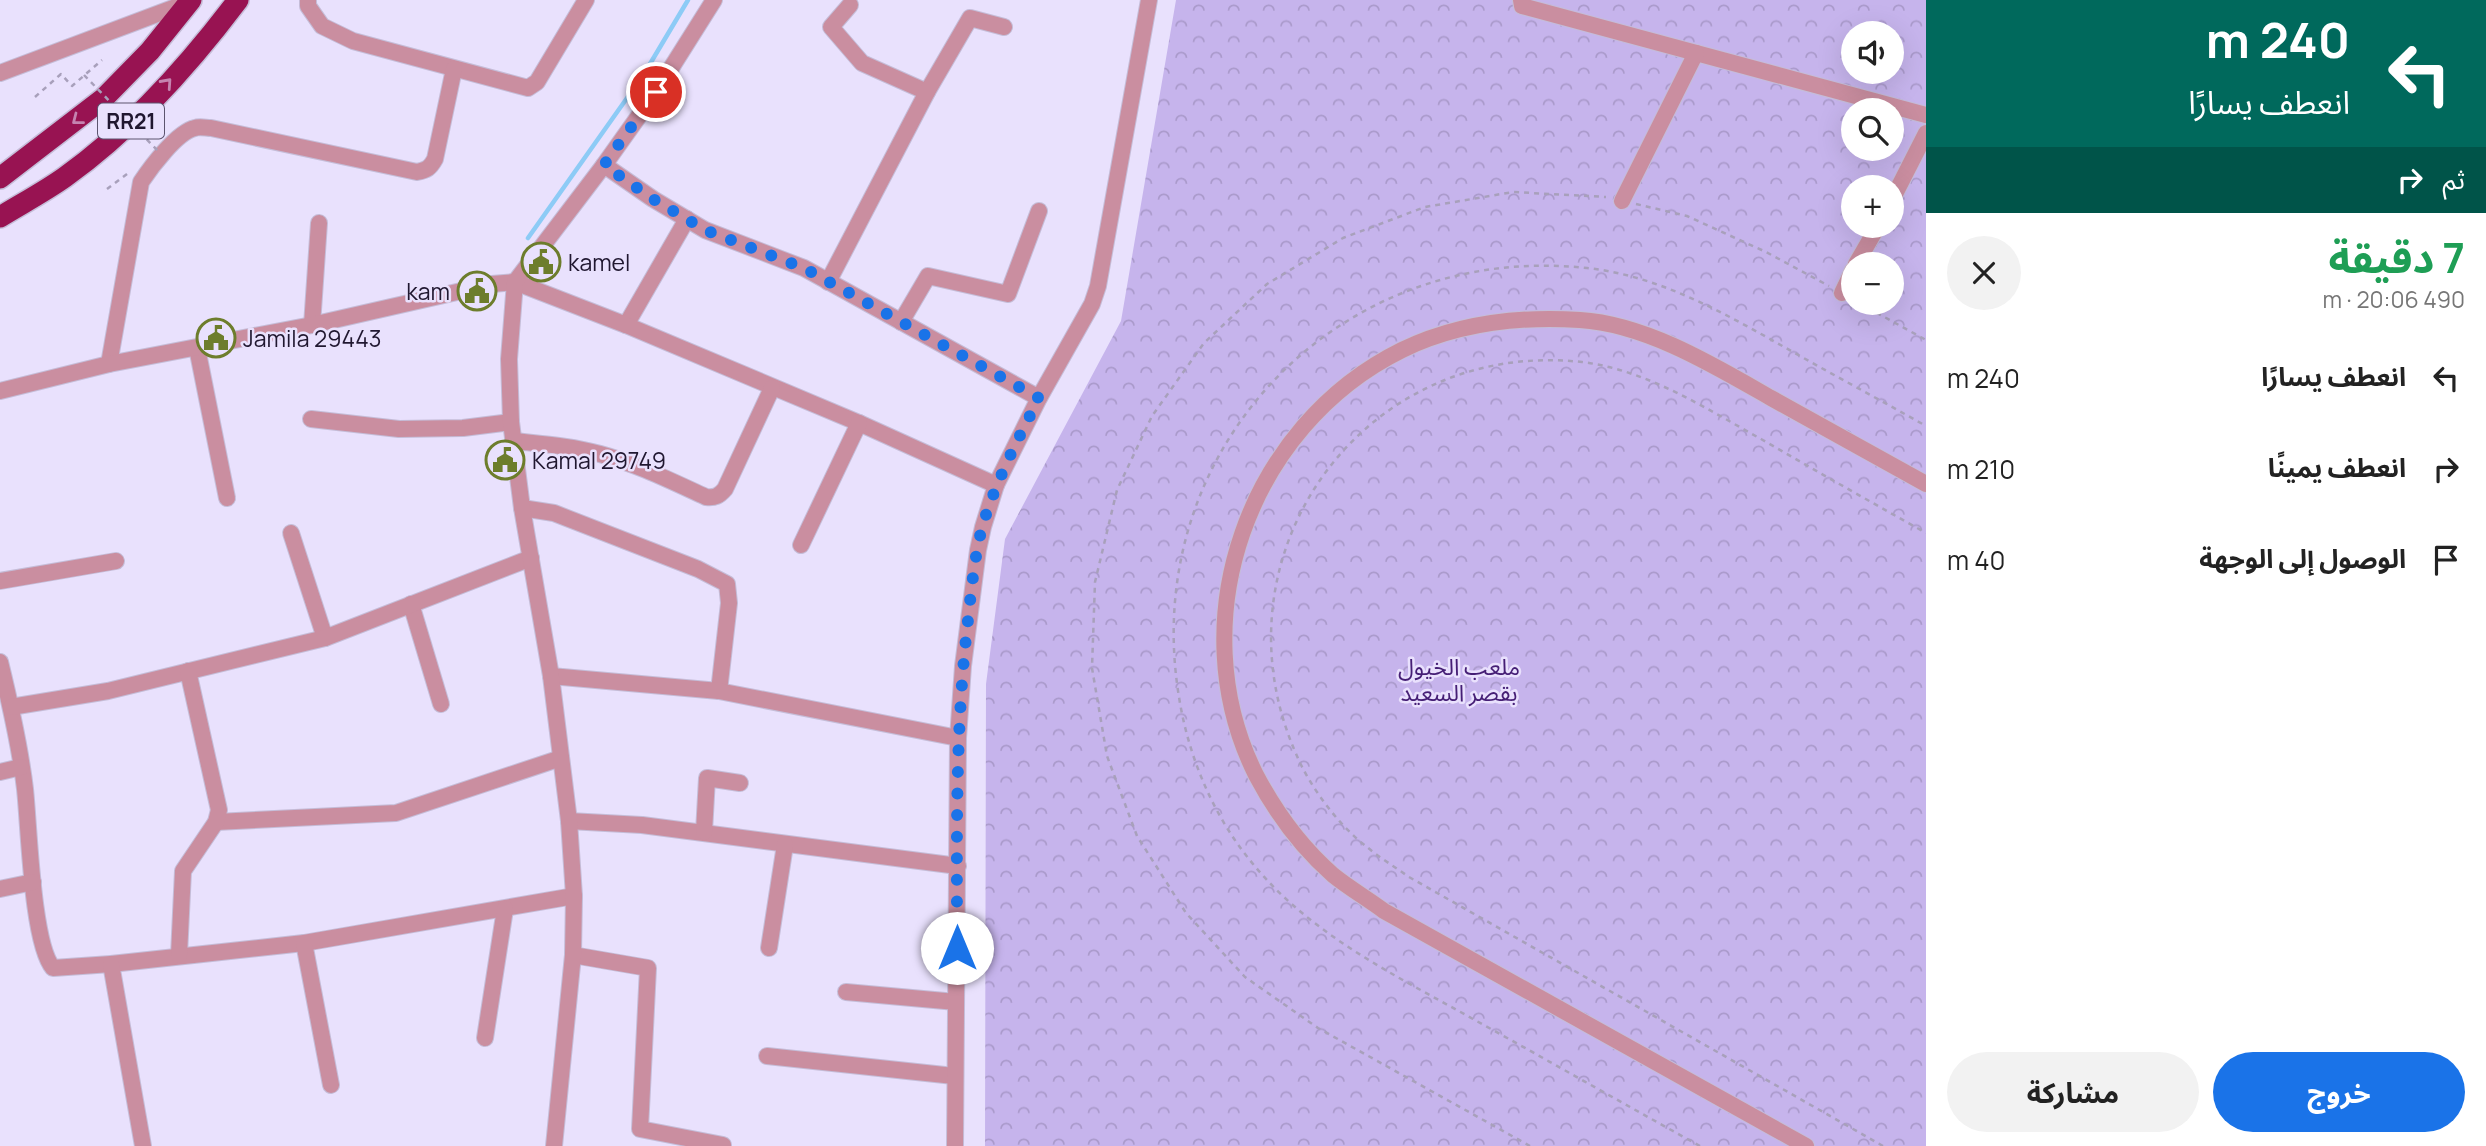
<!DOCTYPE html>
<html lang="ar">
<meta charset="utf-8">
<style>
:root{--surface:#fff;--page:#f2f2f2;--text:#222;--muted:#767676;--accent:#1a73e8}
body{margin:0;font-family:Manrope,"Noto Sans Arabic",sans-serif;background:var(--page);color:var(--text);direction:rtl;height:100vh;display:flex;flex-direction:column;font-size:26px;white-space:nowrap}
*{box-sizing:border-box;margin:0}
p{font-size:23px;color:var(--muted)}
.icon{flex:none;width:38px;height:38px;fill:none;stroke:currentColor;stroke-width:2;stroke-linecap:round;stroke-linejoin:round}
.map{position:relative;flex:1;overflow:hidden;direction:ltr}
.details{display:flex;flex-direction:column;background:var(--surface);width:560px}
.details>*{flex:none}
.hud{background:#00695c;color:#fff;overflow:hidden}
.controls{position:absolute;left:1841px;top:21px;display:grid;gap:14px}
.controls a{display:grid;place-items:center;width:63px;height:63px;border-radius:50%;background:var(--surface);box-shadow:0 7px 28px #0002;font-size:35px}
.pin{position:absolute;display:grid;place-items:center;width:60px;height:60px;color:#fff;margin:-30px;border:4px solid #fff;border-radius:50%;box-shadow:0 2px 7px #0007}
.me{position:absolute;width:77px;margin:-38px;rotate:0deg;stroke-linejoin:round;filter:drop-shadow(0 0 5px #0008)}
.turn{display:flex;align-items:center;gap:24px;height:147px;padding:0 21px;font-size:32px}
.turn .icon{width:91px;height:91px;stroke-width:2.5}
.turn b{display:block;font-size:49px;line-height:60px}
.then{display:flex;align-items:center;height:66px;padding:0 21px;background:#0003;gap:14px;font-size:26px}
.round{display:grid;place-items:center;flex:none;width:74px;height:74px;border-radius:37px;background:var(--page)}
.summary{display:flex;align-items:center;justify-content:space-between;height:119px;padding:0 21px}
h1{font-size:42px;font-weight:700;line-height:52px;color:#1e9e55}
.cta{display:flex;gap:14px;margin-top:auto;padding:14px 21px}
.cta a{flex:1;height:80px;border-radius:42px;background:var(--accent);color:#fff;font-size:28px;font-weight:700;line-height:80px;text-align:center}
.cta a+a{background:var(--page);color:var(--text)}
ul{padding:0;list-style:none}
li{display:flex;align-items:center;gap:21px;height:91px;padding:0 21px}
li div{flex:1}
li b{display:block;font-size:26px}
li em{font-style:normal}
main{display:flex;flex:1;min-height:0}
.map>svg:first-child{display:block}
</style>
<main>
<section class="details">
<div class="hud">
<div class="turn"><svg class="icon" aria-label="left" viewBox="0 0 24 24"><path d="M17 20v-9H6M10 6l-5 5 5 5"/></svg><div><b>240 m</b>انعطف يسارًا</div></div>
<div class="then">ثم<svg class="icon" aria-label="right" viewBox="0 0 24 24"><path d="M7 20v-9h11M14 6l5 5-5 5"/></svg></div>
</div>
<div class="summary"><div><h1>7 دقيقة</h1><p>490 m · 20:06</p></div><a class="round"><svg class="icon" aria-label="close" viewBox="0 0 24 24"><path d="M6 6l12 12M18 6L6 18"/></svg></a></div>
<ul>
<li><svg class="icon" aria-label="left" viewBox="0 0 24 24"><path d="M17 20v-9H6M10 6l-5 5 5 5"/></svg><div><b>انعطف يسارًا</b></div><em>240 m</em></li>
<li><svg class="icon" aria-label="right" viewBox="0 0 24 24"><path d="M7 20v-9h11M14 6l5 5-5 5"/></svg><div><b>انعطف يمينًا</b></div><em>210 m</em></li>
<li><svg class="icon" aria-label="arrive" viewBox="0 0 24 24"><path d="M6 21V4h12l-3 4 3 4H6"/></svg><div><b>الوصول إلى الوجهة</b></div><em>40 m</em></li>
</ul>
<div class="cta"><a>خروج</a><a>مشاركة</a></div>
</section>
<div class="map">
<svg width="1926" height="1146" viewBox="0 0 1926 1146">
<defs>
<pattern id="park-crowns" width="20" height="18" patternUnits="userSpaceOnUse" patternTransform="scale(1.75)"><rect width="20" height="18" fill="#c6b4ec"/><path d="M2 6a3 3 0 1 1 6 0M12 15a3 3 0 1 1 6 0" fill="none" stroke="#aa9acb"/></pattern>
</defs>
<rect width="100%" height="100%" fill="#e9e1fd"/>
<path fill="url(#park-crowns)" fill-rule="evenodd" d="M1176,0H1926V1146H985L986,684L1005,539L1121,321ZM1853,33H1892V72H1853ZM1853,110H1892V149H1853ZM1853,187H1892V226H1853ZM1853,264H1892V303H1853Z"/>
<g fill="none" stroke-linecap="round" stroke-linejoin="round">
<polyline stroke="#8dcbf6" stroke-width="4.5" points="528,238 644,74 688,0"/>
<defs>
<g id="minor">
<polyline points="308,0 308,6 322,26 353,41 528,88 537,82 586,0"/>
<polyline points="1521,0 1522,6 1926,115"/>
<polyline points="850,5 831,27 862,63 927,92"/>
<polyline points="0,73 189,2"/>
<polyline points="604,165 653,199 705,230 804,268 1039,398"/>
<polyline points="1892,200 1926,133"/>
<polyline points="1622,201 1696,53"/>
<polyline points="1856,264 1878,226"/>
<polyline points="828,282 927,92 970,18 1004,27"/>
<polyline points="1842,293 1853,270"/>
<polyline points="901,322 928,276 1008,294 1039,211"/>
<polyline points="312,325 319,223"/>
<polyline points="626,325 687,219"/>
<polyline points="197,348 227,498"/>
<path d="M109,364L141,182C151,167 177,132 195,128C200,126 206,128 211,128L417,172C427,170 430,168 435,159L454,69"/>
<polyline points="0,391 109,364 312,325 492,284 515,282 626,325 859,423 996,485"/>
<polyline points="311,419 399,429 463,428 511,422"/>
<path d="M514,441C542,444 572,446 600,454C637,464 671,481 706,497C715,498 719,496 725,489L772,388"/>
<polyline points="522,508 554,513 698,569 727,584 729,603 719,691"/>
<polyline points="291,533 325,638"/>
<polyline points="801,545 859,423"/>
<polyline points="0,581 116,561"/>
<polyline points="411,604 441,704"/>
<path d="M0,662C10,703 20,746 25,789C29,825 32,944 53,968L111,964L304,943L574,896"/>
<polyline points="551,676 719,691 958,738"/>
<polyline points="11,707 108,691 325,638 531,558"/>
<polyline points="0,772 21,767"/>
<polyline points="569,821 642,825 958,866"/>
<polyline points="216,822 396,813 561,758"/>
<polyline points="704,832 707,778 740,783"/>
<polyline points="0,889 33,882"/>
<polyline points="304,943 331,1085"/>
<polyline points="769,948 785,845"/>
<polyline points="179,955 183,871 216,822 219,810 188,671"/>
<polyline points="573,955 648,968 640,1129 723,1145"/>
<polyline points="111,964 143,1146"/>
<polyline points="846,992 956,1002"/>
<polyline points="485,1038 505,909"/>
<polyline points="767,1056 954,1076"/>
<polyline points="554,1146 573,955 574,896 569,821 551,676 522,508 511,422 509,359 515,282 604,165 656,92 714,0"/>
<polyline points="955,1146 958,738 963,666 978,550 983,527 996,485 1039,398 1092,304 1098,286 1149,0"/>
<path d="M1806,1146L1384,911C1368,899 1349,888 1333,875C1302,848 1275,811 1256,775C1179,621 1248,426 1402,350C1458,323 1519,316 1580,320C1646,324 1715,366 1771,398C1823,427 1874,455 1926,484"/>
</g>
<g id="highway">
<polyline points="0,178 104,98 150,51 191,0"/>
<path d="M0,217C21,204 44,192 65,177C131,130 189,65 238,0"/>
</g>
</defs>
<use href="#minor" stroke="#c5bdd8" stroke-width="18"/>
<use href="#highway" stroke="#c5bdd8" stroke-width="24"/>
<g stroke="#a8a0bb" stroke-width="2.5" stroke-dasharray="5 5" stroke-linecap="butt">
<polyline points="35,97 61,74 72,86 102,60"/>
<polyline points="107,189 127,174"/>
<polyline points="1636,204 1687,216 1766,252 1829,286"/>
<polyline points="1859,303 1926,340"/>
<polyline points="1530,1146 1318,1028 1245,977 1186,913 1137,836 1107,756 1092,668 1095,582 1117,490 1152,416 1204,343 1267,284 1343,238 1425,207 1513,192 1606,197"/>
<path d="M1700,1146C1624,1104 1549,1061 1473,1019C1393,974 1307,933 1249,859C1212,813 1188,755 1179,697C1138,450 1339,241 1587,268C1662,276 1729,316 1793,352C1837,377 1882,401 1926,426"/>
<path d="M1883,1146L1409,877C1395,867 1380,858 1367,847C1340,827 1310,787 1297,756C1207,556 1363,338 1582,362C1647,370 1705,408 1761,439C1816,471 1871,502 1926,533"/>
</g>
<use href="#minor" stroke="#ca8ea0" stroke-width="16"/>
<use href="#highway" stroke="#981352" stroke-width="21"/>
<polyline stroke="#a8a0bb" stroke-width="2.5" stroke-dasharray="5 5" stroke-linecap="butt" points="84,75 158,151"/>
</g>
<defs><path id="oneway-chevron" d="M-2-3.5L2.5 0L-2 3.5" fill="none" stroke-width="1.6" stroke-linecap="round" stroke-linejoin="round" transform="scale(1.75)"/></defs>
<g stroke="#c584b0">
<use href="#oneway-chevron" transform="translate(167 83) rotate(-48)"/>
<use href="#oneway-chevron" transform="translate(77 120) rotate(142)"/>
</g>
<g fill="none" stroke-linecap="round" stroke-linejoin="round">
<path stroke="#1a73e8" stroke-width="12" stroke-dasharray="0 21.6" d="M656,92L604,165L653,199L705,230L804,268L1039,398C1018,439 997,479 983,524C974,557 971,594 967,629C955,735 957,841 957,948"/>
</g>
<defs>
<symbol id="civic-ring" viewBox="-11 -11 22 22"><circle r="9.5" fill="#e9e1fd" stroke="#6d7d2c" stroke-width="1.5"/><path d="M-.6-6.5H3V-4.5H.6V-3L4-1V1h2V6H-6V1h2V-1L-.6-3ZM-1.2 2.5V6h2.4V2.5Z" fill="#6d7d2c"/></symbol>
</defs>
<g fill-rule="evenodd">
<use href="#civic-ring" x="519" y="240" width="44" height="44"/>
<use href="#civic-ring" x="455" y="269" width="44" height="44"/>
<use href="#civic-ring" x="194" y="316" width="44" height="44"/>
<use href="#civic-ring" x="483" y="438" width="44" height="44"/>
</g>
<g text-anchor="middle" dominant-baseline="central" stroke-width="5" stroke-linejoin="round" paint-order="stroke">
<rect fill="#e9e1fd" stroke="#5c546e" stroke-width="2" x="98" y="103.5" width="66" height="35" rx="5"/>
<g font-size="21" font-weight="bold" fill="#201730">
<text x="131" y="121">RR21</text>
</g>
<g font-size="23" fill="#201730" stroke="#e9e1fd" text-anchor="start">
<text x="568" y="262">kamel</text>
<text x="450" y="291" text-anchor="end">kam</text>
<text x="243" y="338">Jamila 29443</text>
<text x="532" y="460">Kamal 29749</text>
</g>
<g font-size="23" fill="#451e75" stroke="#e9e1fd">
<text x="1459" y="666">ملعب الخيول<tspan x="1459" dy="26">بقصر السعيد</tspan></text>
</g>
</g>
</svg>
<div class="controls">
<a><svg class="icon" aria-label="sound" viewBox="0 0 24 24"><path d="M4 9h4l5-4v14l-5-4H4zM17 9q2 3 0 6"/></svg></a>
<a><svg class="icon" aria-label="search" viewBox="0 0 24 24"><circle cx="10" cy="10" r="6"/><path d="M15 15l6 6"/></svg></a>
<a>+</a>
<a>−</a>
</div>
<div class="pin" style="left:656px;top:92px;background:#d93025"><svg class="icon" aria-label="arrive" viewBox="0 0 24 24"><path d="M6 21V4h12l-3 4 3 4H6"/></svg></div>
<svg class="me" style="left:957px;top:948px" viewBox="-20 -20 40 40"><circle r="19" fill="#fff"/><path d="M0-13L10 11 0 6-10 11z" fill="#1a73e8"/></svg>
</div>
</main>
